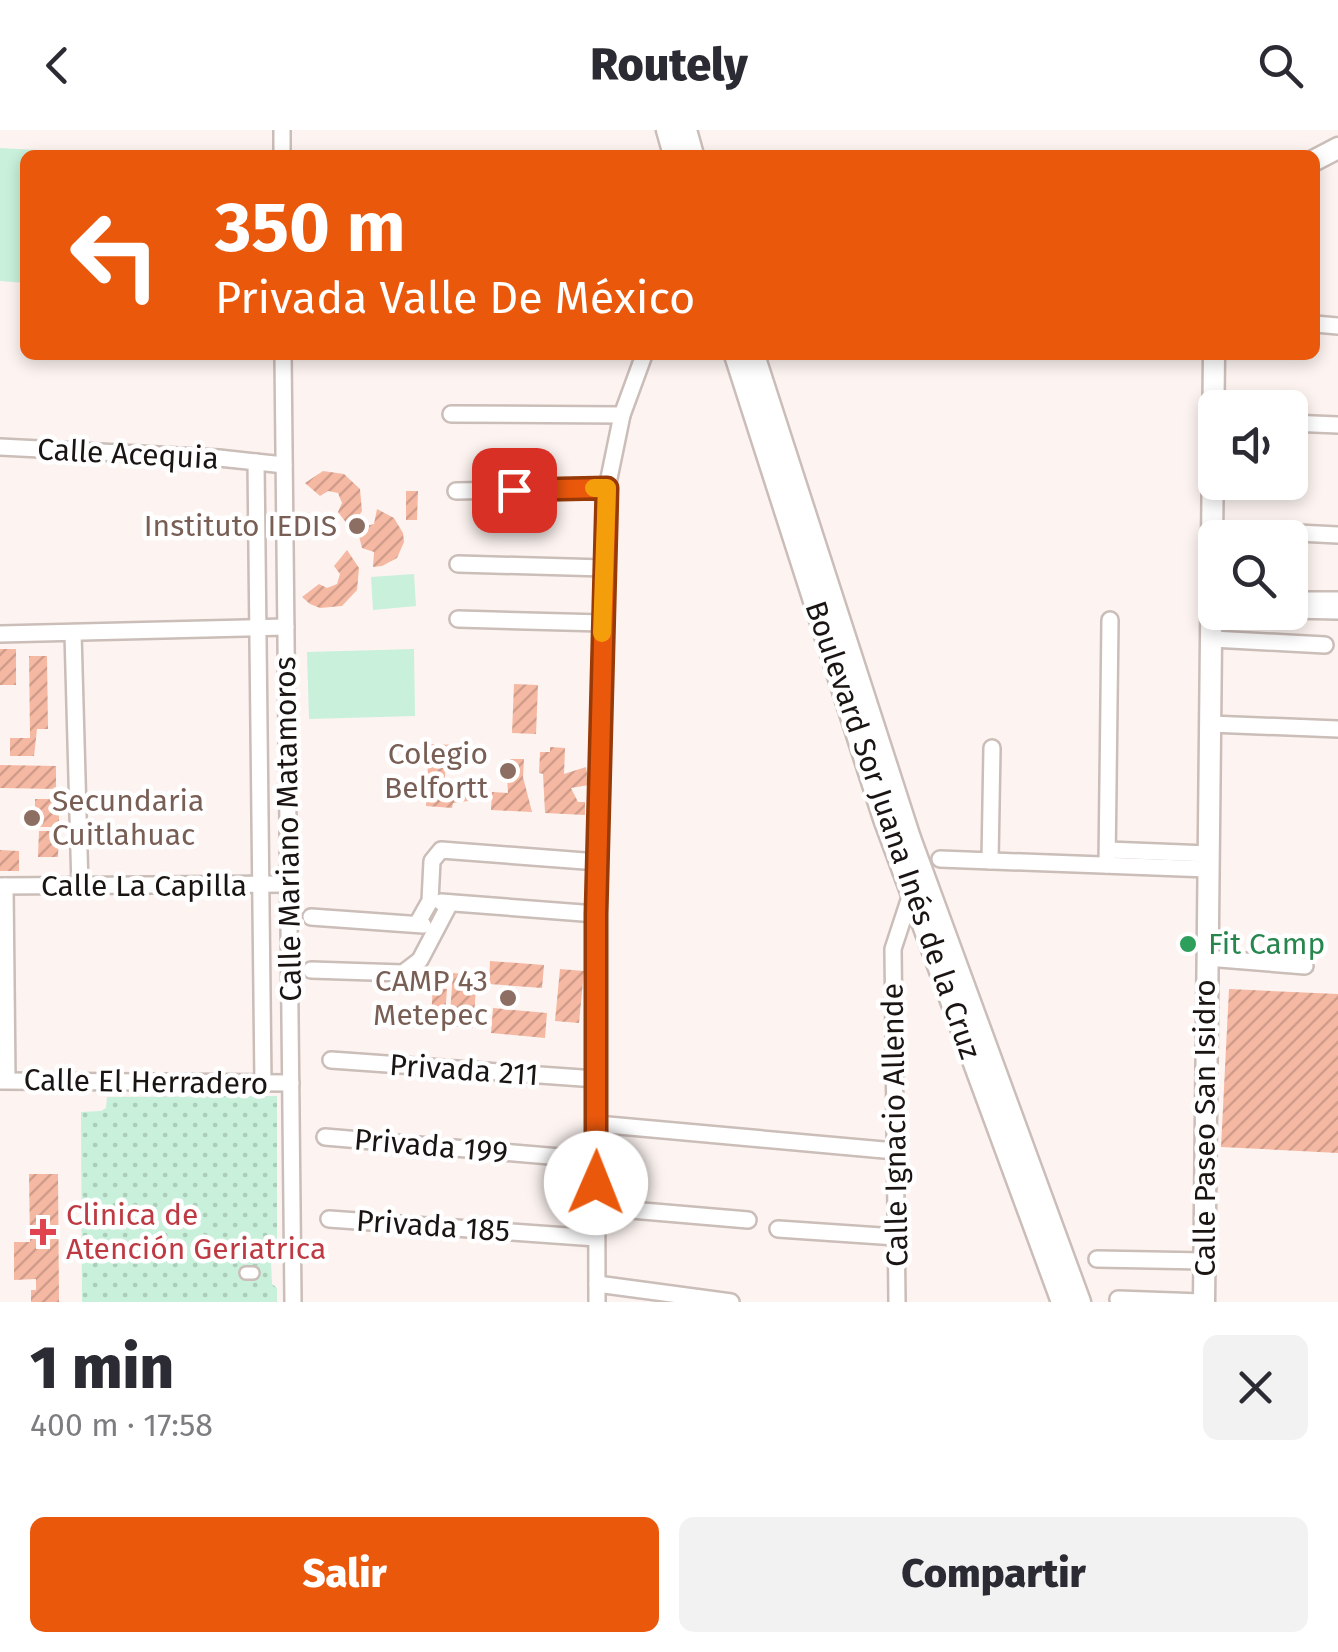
<!DOCTYPE html>
<html lang="es">
<meta charset="utf-8">
<style>
:root{--surface:#fff;--page:#f2f2f3;--text:#2b2b33;--muted:#7c7c81;--accent:#ea580c}
body{margin:0;font-family:"Fira Sans",sans-serif;background:var(--page);color:var(--text);height:100vh;display:flex;flex-direction:column;font-size:38px;white-space:nowrap}
*{box-sizing:border-box;margin:0}
p{font-size:32px;color:var(--muted)}
.icon{flex:none;width:55px;height:55px;fill:none;stroke:currentColor;stroke-width:2;stroke-linecap:round;stroke-linejoin:round}
.map{position:relative;height:1172px;overflow:hidden}
.sheet{display:flex;flex-direction:column;background:var(--surface);flex:1}
.sheet>*{flex:none}
.top-card{position:absolute;left:20px;top:20px;width:1300px;height:210px;border-radius:15px;box-shadow:0 5px 15px #0003;background:#ea580c;color:#fff;overflow:hidden}
.controls{position:absolute;left:1198px;top:260px;display:grid;gap:20px}
.controls a{display:grid;place-items:center;width:110px;height:110px;border-radius:15px;background:var(--surface);box-shadow:0 5px 15px #0003;font-size:50px}
.pin{position:absolute;display:grid;place-items:center;width:85px;height:85px;color:#fff;margin:-42px;border-radius:20px;box-shadow:0 5px 15px #0006}
.me{position:absolute;width:110px;margin:-55px;rotate:1deg;stroke-linejoin:round;filter:drop-shadow(0 0 8px #0008)}
.turn{display:flex;align-items:center;gap:35px;height:210px;padding:0 30px;font-size:45px}
.turn .icon{width:130px;height:130px;stroke-width:2.5}
.turn b{display:block;font-size:70px;line-height:85px}
.round{display:grid;place-items:center;flex:none;width:105px;height:105px;border-radius:15px;background:var(--page)}
.summary{display:flex;align-items:center;justify-content:space-between;height:170px;padding:0 30px}
h1{font-size:60px;font-weight:800;line-height:75px}
.cta{display:flex;gap:20px;margin-top:auto;padding:20px 30px}
.cta a{flex:1;height:115px;border-radius:15px;background:var(--accent);color:#fff;font-size:40px;font-weight:800;line-height:115px;text-align:center}
.cta a+a{background:var(--page);color:var(--text)}
header{display:flex;justify-content:space-between;align-items:center;height:130px;padding:0 30px;background:var(--surface);font-size:45px;font-weight:800}
.map>svg:first-child{display:block}
</style>
<header><svg class="icon" aria-label="back" viewBox="0 0 24 24"><path d="M15 5l-7 7 7 7"/></svg>Routely<svg class="icon" aria-label="search" viewBox="0 0 24 24"><circle cx="10" cy="10" r="6"/><path d="M15 15l6 6"/></svg></header>
<div class="map">
<svg width="1338" height="1172" viewBox="0 0 1338 1172">
<defs>
<pattern id="park-dots" width="8" height="8" patternUnits="userSpaceOnUse" patternTransform="scale(2.5)"><rect width="8" height="8" fill="#c8f0da"/><path d="M2 2h.1M6 6h.1" fill="none" stroke="#abcdba" stroke-width="1.8" stroke-linecap="round"/></pattern>
<pattern id="building-hatch" width="6" height="6" patternUnits="userSpaceOnUse" patternTransform="scale(2.5)"><rect width="6" height="6" fill="#f5b8a2"/><path d="M-1 1l2-2M0 6l6-6M5 7l2-2" fill="none" stroke="#d19d8b"/></pattern>
</defs>
<rect width="100%" height="100%" fill="#fdf4f1"/>
<g fill="#c8f0da">
<polygon points="0,18 136,25 25,25 25,153 0,151"/>
<polygon points="414,444 416,476 373,480 371,447"/>
<polygon points="414,519 415,586 309,589 307,522"/>
</g>
<polygon fill="url(#park-dots)" points="277,966 277,1129 271,1132 272,1154 277,1158 277,1172 82,1172 81,982 101,981 106,978 107,967"/>
<g fill="url(#building-hatch)">
<polygon points="323,341 344,344 360,359 362,381 351,399 338,382 342,373 338,363 328,361 320,366 305,353"/>
<polygon points="406,361 418,361 417,390 406,390"/>
<polygon points="377,379 394,388 403,403 404,412 397,428 382,436 373,437 374,422 362,418 359,406 366,396 374,394"/>
<polygon points="347,420 359,438 357,460 342,476 320,478 310,474 302,467 319,454 327,458 337,454 340,444 334,436"/>
<rect x="0" y="519" width="16" height="36"/>
<polygon points="29,526 47,526 48,599 37,599 34,626 10,626 10,608 30,608"/>
<polygon points="514,554 538,555 536,604 512,603"/>
<polygon points="429,614 457,615 455,621 471,625 468,638 455,635 456,632 446,632 444,662 466,658 468,671 453,673 452,678 426,676"/>
<polygon points="550,617 565,618 564,644 586,637 589,655 571,658 578,672 585,672 585,685 545,683 543,644 539,643 540,622 550,622"/>
<polygon points="506,629 524,629 523,647 532,682 491,680 492,662 508,663"/>
<polygon points="0,635 56,636 56,659 0,658"/>
<rect x="35" y="669" width="24" height="28"/>
<polygon points="39,701 59,701 58,727 38,727"/>
<polygon points="0,720 19,721 19,741 0,741"/>
<polygon points="490,831 544,835 542,858 489,854"/>
<polygon points="560,839 584,841 579,893 555,891"/>
<polygon points="453,843 477,845 473,898 449,896"/>
<polygon points="433,858 447,859 444,899 430,897"/>
<polygon points="1229,859 1338,864 1338,1023 1221,1017"/>
<polygon points="493,878 547,883 545,908 491,903"/>
<polygon points="29,1044 58,1044 59,1172 31,1172 31,1160 36,1160 36,1149 14,1150 14,1112 30,1112"/>
</g>
<g fill="none" stroke-linecap="round" stroke-linejoin="round">
<defs>
<polyline id="pedestrian" points="246,1143 253,1143"/>
<g id="minor">
<polyline points="282,0 282,25"/>
<polyline points="1315,194 1338,196"/>
<polyline points="283,225 293,1172"/>
<polyline points="451,284 622,285"/>
<polyline points="1290,293 1338,295"/>
<polyline points="0,317 219,328 284,335"/>
<polyline points="256,332 263,954"/>
<polyline points="456,361 607,358"/>
<polyline points="1278,402 1338,405"/>
<polyline points="458,434 604,438"/>
<polyline points="1290,470 1338,470"/>
<polyline points="1290,480 1338,481"/>
<polyline points="458,489 602,493"/>
<polyline points="73,503 80,757"/>
<polyline points="0,504 286,497"/>
<polyline points="1212,509 1325,515"/>
<polyline points="1210,594 1338,599"/>
<polyline points="1108,720 1208,724"/>
<polyline points="940,729 1208,739"/>
<polyline points="990,731 992,618"/>
<polyline points="1107,735 1110,490"/>
<polyline points="0,756 288,754"/>
<polyline points="5,756 7,950"/>
<polyline points="441,772 596,784"/>
<polyline points="311,787 423,795"/>
<polyline points="417,794 430,771 432,731 441,720 598,732"/>
<polyline points="1207,828 1305,836"/>
<polyline points="311,840 403,843 420,830 450,773"/>
<polyline points="331,930 596,949"/>
<polyline points="0,951 291,953"/>
<polyline points="597,994 895,1021"/>
<polyline points="325,1007 596,1030"/>
<polyline points="596,1077 748,1090"/>
<polyline points="329,1089 596,1108"/>
<polyline points="778,1099 896,1107"/>
<polyline points="1097,1129 1204,1131"/>
<polyline points="597,1154 731,1172"/>
<polyline points="1118,1169 1201,1172"/>
<polyline points="597,1172 596,784 607,358 622,285 644,225"/>
<polyline points="897,1172 893,819 912,761"/>
</g>
<g id="secondary">
<polyline points="667,0 674,25"/>
<polyline points="686,0 693,25"/>
<polyline points="1315,30 1338,18"/>
<polyline points="735,225 884,689 1062,1172"/>
<polyline points="754,225 910,708 1080,1172"/>
<polyline points="1204,1172 1214,225"/>
</g>
</defs>
<use href="#pedestrian" stroke="#cbbdb8" stroke-width="16"/>
<use href="#minor" stroke="#cbbdb8" stroke-width="20"/>
<use href="#secondary" stroke="#cbbdb8" stroke-width="25"/>
<use href="#pedestrian" stroke="#fff" stroke-width="11"/>
<use href="#minor" stroke="#fff" stroke-width="15"/>
<use href="#secondary" stroke="#fff" stroke-width="20"/>
</g>
<g fill="none" stroke-linecap="round" stroke-linejoin="round">
<defs>
<polyline id="route" points="514,360 607,358 596,784 596,1053"/>
</defs>
<use href="#route" stroke="#983908" stroke-width="25"/>
<use href="#route" stroke="#ea580c" stroke-width="18"/>
<polyline stroke="#f59e0b" stroke-width="18" points="594,358 607,358 602,503"/>
</g>
<g fill="#8d6e63" stroke="#fff" stroke-width="4">
<circle cx="357" cy="396" r="10"/>
<circle cx="508" cy="641" r="10"/>
<circle cx="32" cy="688" r="10"/>
<circle cx="508" cy="868" r="10"/>
</g>
<circle fill="#2e9e5b" stroke="#fff" stroke-width="4" cx="1188" cy="814" r="10"/>
<path fill="#e0444e" stroke="#fff" stroke-width="4" d="M38 1087h10v10h10v10h-10v10h-10v-10h-10v-10h10z"/>
<g text-anchor="middle" dominant-baseline="central" stroke-width="9" stroke-linejoin="round" paint-order="stroke">
<g font-size="30" fill="#1a1513" stroke="#fff">
<text transform="translate(128 324) rotate(3)">Calle Acequia</text>
<text transform="translate(288 699) rotate(-91)">Calle Mariano Matamoros</text>
<text transform="translate(893 700) rotate(71)">Boulevard Sor Juana Inés de la Cruz</text>
<text x="144" y="756">Calle La Capilla</text>
<text transform="translate(464 940) rotate(4)">Privada 211</text>
<text transform="translate(146 952) rotate(1)">Calle El Herradero</text>
<text transform="translate(895 995) rotate(-91)">Calle Ignacio Allende</text>
<text transform="translate(1205 998) rotate(-90)">Calle Paseo San Isidro</text>
<text transform="translate(431 1016) rotate(5)">Privada 199</text>
<text transform="translate(433 1096) rotate(4)">Privada 185</text>
</g>
<g font-size="30" fill="#785e54" stroke="#fff" text-anchor="end">
<text x="337" y="396">Instituto IEDIS</text>
<text x="488" y="624">Colegio<tspan x="488" dy="34">Belfortt</tspan></text>
<text x="52" y="671" text-anchor="start">Secundaria<tspan x="52" dy="34">Cuitlahuac</tspan></text>
<text x="488" y="851">CAMP 43<tspan x="488" dy="34">Metepec</tspan></text>
</g>
<g font-size="30" fill="#27864d" stroke="#fff" text-anchor="start">
<text x="1208" y="814">Fit Camp</text>
</g>
<g font-size="30" fill="#be3a42" stroke="#fff" text-anchor="start">
<text x="66" y="1085">Clinica de<tspan x="66" dy="34">Atención Geriatrica</tspan></text>
</g>
</g>
</svg>
<div class="controls">
<a><svg class="icon" aria-label="sound" viewBox="0 0 24 24"><path d="M4 9h4l5-4v14l-5-4H4zM17 9q2 3 0 6"/></svg></a>
<a><svg class="icon" aria-label="search" viewBox="0 0 24 24"><circle cx="10" cy="10" r="6"/><path d="M15 15l6 6"/></svg></a>
</div>
<div class="pin" style="left:514px;top:360px;background:#d93025"><svg class="icon" aria-label="arrive" viewBox="0 0 24 24"><path d="M6 21V4h12l-3 4 3 4H6"/></svg></div>
<svg class="me" style="left:596px;top:1053px" viewBox="-20 -20 40 40"><circle r="19" fill="#fff"/><path d="M0-13L10 11 0 6-10 11z" fill="#ea580c"/></svg>
<div class="top-card">
<div class="turn"><svg class="icon" aria-label="left" viewBox="0 0 24 24"><path d="M17 20v-9H6M10 6l-5 5 5 5"/></svg><div><b>350 m</b>Privada Valle De México</div></div>
</div>
</div>
<section class="sheet">
<div class="summary"><div><h1>1 min</h1><p>400 m · 17:58</p></div><a class="round"><svg class="icon" aria-label="close" viewBox="0 0 24 24"><path d="M6 6l12 12M18 6L6 18"/></svg></a></div>
<div class="cta"><a>Salir</a><a>Compartir</a></div>
</section>
